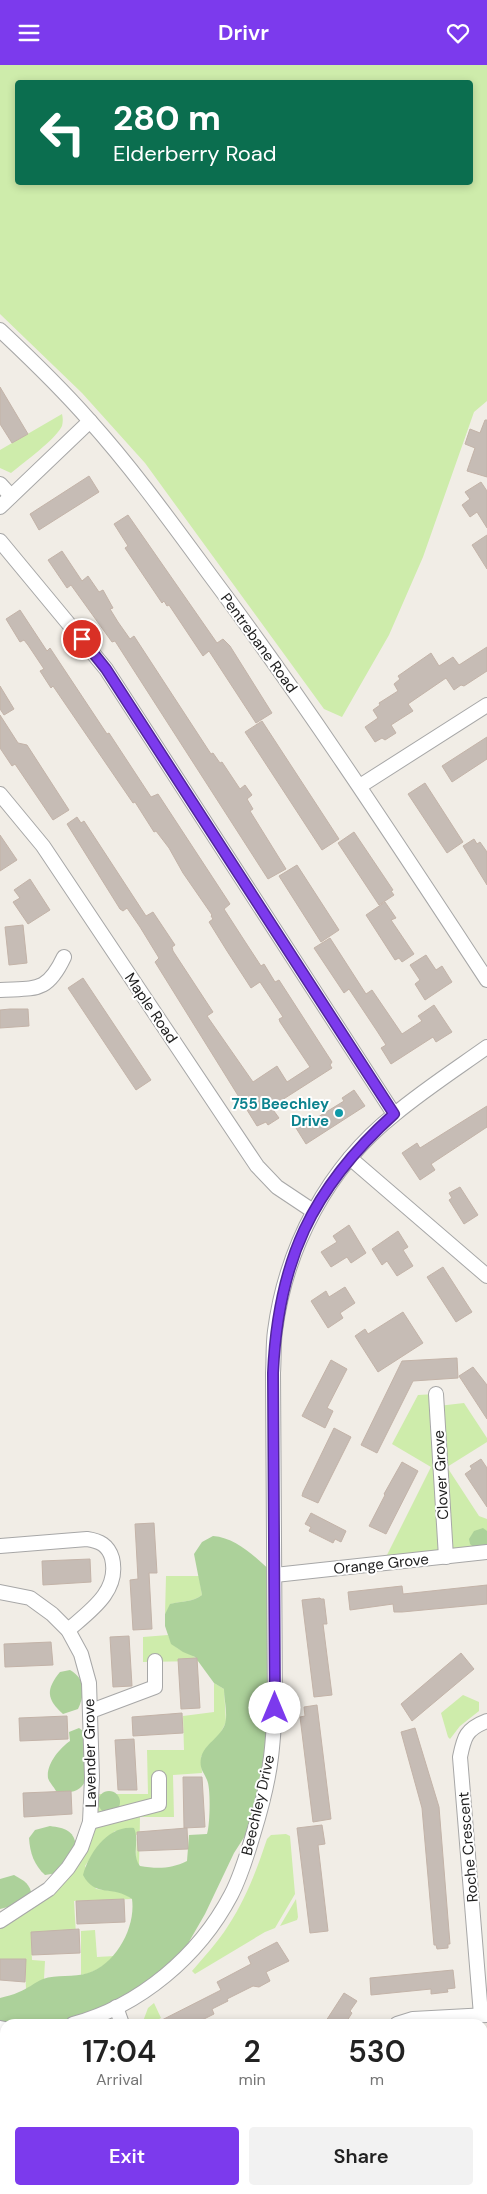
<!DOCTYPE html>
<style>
:root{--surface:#fff;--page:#f2f2f2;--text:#222;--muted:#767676;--accent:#7c3aed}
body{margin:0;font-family:"DM Sans",sans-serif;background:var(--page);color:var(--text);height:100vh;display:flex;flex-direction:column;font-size:19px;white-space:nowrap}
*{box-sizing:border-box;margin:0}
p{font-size:16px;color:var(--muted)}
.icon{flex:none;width:28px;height:28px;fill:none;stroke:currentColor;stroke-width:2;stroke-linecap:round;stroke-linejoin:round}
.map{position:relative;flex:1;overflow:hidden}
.side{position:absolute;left:0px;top:1954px;width:488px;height:176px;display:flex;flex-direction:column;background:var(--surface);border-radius:15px 15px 0 0;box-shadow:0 2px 8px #0003}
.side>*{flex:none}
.guide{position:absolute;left:15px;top:15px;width:458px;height:105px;border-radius:5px;box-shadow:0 2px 8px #0003;background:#0b6e4f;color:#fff;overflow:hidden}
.pin{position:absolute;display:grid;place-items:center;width:42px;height:42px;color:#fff;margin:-21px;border:2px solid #fff;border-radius:50%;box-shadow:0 1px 5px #0007}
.me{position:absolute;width:55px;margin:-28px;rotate:0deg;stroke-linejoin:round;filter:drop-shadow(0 0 4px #0008)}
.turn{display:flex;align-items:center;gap:18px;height:105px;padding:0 15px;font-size:22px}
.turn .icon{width:65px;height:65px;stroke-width:2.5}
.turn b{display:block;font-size:35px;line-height:42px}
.eta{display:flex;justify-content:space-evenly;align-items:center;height:85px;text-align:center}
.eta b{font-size:30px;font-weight:600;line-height:35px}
.action{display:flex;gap:10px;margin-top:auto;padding:10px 15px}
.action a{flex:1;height:58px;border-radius:5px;background:var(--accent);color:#fff;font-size:20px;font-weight:600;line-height:58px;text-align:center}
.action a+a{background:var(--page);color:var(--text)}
header{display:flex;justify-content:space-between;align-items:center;height:65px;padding:0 15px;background:var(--accent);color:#fff;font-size:22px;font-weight:600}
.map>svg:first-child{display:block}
</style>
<header><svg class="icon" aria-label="menu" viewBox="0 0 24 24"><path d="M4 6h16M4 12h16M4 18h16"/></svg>Drivr<svg class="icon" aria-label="heart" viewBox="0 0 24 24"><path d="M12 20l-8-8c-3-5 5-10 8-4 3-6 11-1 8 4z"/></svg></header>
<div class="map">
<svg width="487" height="2129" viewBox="0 0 487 2129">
<rect width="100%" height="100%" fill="#f1ede6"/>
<g fill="#ceecab" fill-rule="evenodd">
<path d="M0,0H487V336L474,347L423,492L389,570L342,652L324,644L145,398L82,328L0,249ZM18,18H470V118H18Z"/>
<path d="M62,349C63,353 63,357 62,361C56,374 23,398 11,408L0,403V385Z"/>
<polygon points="436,1329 438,1341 464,1338 487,1373 487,1377 447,1402 479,1451 487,1454 487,1487 383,1498 431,1402 392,1379 418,1330"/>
<path d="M166,1511H199L202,1530C193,1537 182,1536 171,1539L165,1549Z"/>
<path d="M168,1570C175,1589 188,1584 199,1596L143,1597V1572Z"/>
<polygon points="214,1618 224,1624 226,1657 220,1669 207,1682 201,1692 202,1708 173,1710 174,1752 140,1752 139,1801 136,1796 137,1770 115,1766 99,1780 85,1801 96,1824 122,1827 132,1834 74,1836 76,1870 31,1869 32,1895 45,1896 44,1914 26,1924 25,1898 0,1898 0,1856 27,1840 81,1783 91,1729 148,1729 147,1685 184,1685 183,1651 214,1647"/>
<polygon points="463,1630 479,1637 479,1646 460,1661 450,1674 448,1672 441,1648"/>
<path d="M286,1769L290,1771L295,1829L275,1863L265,1867L195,1909L192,1906C204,1892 218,1877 228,1861C246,1834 257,1804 267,1774L271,1770Z"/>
<polygon points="296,1834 298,1852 297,1855 280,1861"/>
<path d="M95,1865L97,1892L115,1891C105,1900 94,1908 81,1910V1866Z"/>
<polygon points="154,1938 161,1953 155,1956 156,1959 142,1959 148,1943"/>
</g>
<g fill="#acd19a">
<polygon points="483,1463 487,1466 487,1482 477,1485 470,1479 469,1474 474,1466"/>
<path d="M213,1471C238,1473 257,1494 275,1510V1643L259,1749L234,1788L205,1849L186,1882L169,1908L73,1959H5L0,1962V1933C6,1931 13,1930 19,1927C27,1924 34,1918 43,1914C56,1909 74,1913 88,1908C116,1899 136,1862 132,1834C113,1820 95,1833 83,1810C89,1788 108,1760 134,1763C140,1776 131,1790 140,1801C157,1804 171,1804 187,1796L189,1770L207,1769C210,1760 211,1723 207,1715C204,1707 199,1704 201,1693C204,1679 221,1672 225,1659C228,1649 224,1634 224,1624L214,1618L195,1592L183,1587L171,1579L165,1561V1549L170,1539C182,1536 193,1537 202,1530L194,1489L202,1477Z"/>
<path d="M70,1605C86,1614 85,1629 78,1644L63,1649C46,1634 46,1624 60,1607Z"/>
<path d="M79,1663L86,1668C88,1693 97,1735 56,1726C54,1722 49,1717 48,1713C46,1699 60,1683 70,1676L69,1667Z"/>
<circle cx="109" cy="1737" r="11"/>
<path d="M50,1761C65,1763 73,1765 76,1780L57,1808L45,1810C34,1800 30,1788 29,1773L35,1765Z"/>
<path d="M14,1810C25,1816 30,1819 32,1831L24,1838L0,1844V1814Z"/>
</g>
<g fill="#c6bcb5" stroke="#c3b3a8">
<polygon points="0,322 28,369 12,378 0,359"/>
<polygon points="485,355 487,355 487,412 467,406 475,383 465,379 470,364 480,368"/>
<polygon points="89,411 99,427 39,465 30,449"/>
<polygon points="481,417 487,426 487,463 477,447 470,452 462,440 470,434 465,427"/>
<polygon points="128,450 217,578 223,574 230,581 272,648 256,658 209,586 203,591 169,540 167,541 164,536 162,538 125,483 128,481 114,459"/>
<polygon points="487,470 487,504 472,480"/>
<polygon points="62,486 82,516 88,511 99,527 103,525 113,543 110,544 118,557 130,574 134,571 211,689 213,688 220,698 222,697 240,724 245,720 252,730 247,734 253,744 250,746 286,804 268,814 115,576 112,577 71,520 67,523 48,495"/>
<polygon points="20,545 47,586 50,583 107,669 109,668 151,732 158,729 230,839 224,844 244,875 261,901 264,899 275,917 279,915 332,997 330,1000 332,1003 271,1042 279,1053 268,1060 266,1057 257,1061 155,897 159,893 140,862 127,843 123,846 120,844 67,759 77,752 81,758 84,756 146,851 153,847 175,880 172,882 173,886 213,947 207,951 253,1017 277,1001 287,1017 310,1002 280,957 279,954 283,952 260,917 251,923 227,886 209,857 213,854 211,851 212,850 183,808 169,783 156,766 154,767 135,737 133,738 53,621 51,623 40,606 44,604 28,580 24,575 20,577 6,554"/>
<polygon points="487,582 487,606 464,621 461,620 454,625 446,613 408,639 413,646 391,660 396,668 385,675 382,673 375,677 365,662 378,653 373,645 380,640 379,638 398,626 394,619 400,614 398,611 431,588 439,601 453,592 459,600"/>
<polygon points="0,621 14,644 4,650 0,644"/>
<polygon points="0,650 18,678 27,680 69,745 53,755 15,699 12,701 0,683"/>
<polygon points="262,656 339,774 322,785 245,667"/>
<polygon points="487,672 487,694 452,717 442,701"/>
<polygon points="425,718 463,777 447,788 408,729"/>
<polygon points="354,767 393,825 391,826 394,830 379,840 338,778"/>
<polygon points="0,770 17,795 0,806"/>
<polygon points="474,774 477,779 480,777 487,787 487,820 463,781"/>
<polygon points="297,800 339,865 321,877 279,811"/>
<polygon points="30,814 50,845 28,859 13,837 20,833 14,825"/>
<polygon points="385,837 396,853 391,855 414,889 402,897 399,893 395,895 366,850"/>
<polygon points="23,860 27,898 9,900 5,862"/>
<polygon points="330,873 366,929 372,925 402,969 422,956 418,951 434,940 452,967 436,977 433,972 391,999 381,983 386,980 377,966 349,924 344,928 314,883"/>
<polygon points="426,890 436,905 442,901 452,917 425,935 415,919 420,915 410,900"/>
<polygon points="83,913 151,1015 136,1025 68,923"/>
<polygon points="10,944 28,944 29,961 0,963 0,945"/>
<polygon points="354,1025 365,1041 306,1079 296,1063 308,1055 310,1057 344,1036 342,1033"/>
<polygon points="487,1041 487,1062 431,1099 435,1105 420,1115 402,1088 417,1078 420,1083"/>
<polygon points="460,1122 478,1150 464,1159 449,1135 452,1133 449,1128"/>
<polygon points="349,1160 366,1188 351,1198 347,1192 331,1202 321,1187 337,1177 333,1171"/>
<polygon points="398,1166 408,1182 403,1185 413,1201 397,1211 387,1196 382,1200 372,1184"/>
<polygon points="443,1202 472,1247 456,1257 427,1212"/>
<polygon points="345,1222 355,1238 340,1248 343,1253 328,1263 311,1236 326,1226 329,1232"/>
<polygon points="403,1247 423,1278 378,1307 355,1271 365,1264 368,1269"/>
<polygon points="457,1293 458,1313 413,1316 377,1388 361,1380 402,1296"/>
<polygon points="331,1295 347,1304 327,1343 333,1346 325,1363 302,1351"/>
<polygon points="473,1302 487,1320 487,1354 459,1311"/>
<polygon points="334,1363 351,1372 318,1438 302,1431 303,1427"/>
<polygon points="481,1394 487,1403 487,1442 465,1409 472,1404 470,1401"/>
<polygon points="402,1397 418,1406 386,1469 369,1461 385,1430 384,1429"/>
<polygon points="311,1448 346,1466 341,1477 335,1474 333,1478 309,1466 311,1462 305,1459"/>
<polygon points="154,1458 157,1508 149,1508 152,1564 133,1565 130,1515 138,1514 135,1459"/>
<polygon points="90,1494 91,1517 43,1520 42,1496"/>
<polygon points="487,1520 487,1539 402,1547 394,1547 393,1539 350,1545 348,1527 402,1521 403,1529"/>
<polygon points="320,1533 321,1534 324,1534 327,1559 323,1559 332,1630 314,1632 302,1535"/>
<polygon points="129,1571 132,1621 113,1622 110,1572"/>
<polygon points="51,1577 53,1600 5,1602 4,1579"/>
<polygon points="461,1588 474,1604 412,1656 401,1639"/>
<polygon points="197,1593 200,1643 181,1644 178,1594"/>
<polygon points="317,1640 331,1754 313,1757 300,1652 305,1651 304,1642"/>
<polygon points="182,1648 183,1668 133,1671 132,1652"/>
<polygon points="67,1651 68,1674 20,1676 19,1653"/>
<polygon points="415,1663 439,1742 450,1879 448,1879 448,1883 437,1884 436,1880 434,1880 422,1743 401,1667"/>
<polygon points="134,1674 137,1725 118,1725 115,1675"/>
<polygon points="183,1712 202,1712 205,1762 184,1763"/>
<polygon points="71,1726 72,1749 24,1752 23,1728"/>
<polygon points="322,1760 325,1779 318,1780 328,1866 310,1868 297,1763"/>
<polygon points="187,1763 188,1784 138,1786 137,1767"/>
<polygon points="124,1834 125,1857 77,1859 76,1836"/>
<polygon points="79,1864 80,1888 32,1890 31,1867"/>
<polygon points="277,1877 289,1896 266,1907 270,1916 259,1922 253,1921 227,1934 228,1936 212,1944 214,1949 194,1959 154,1959 221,1925 217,1917 251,1899 248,1892"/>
<polygon points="0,1894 26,1894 25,1917 0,1915"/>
<polygon points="453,1905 455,1923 447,1924 448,1927 431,1929 431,1924 371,1930 370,1913"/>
<polygon points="344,1928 357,1936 350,1946 352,1948 345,1959 324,1959"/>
</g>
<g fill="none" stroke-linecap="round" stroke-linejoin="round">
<defs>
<g id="minor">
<path d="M0,265C31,294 61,323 89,355C133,404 171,457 210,510C308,641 397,778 487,915"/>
<polyline points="0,419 11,431"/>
<polyline points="0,442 90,356"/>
<polyline points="0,476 106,604 394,1049"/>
<polyline points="360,721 487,640"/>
<polyline points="0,729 43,781 257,1101 277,1122 313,1146"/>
<path d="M0,925C36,923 47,928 64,892"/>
<polyline points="350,1093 487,1211"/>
<polyline points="436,1329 446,1492"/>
<path d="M0,1481L87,1474C100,1476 108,1480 112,1493C120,1526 90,1546 68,1565"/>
<polyline points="275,1510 487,1487"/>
<polyline points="0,1527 30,1533 52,1549 68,1565 81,1589 89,1618 92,1713 90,1757 81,1783 68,1803 49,1824 0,1856"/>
<polyline points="91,1646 155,1622 155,1596"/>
<polyline points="90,1757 159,1739 159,1713"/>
<polyline points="116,1942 122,1959"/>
<path d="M481,1950L460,1692C464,1672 466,1664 487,1656"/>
<path d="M73,1959C140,1941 199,1891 231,1830C241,1811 247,1790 253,1770C261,1744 268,1718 271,1692C273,1676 274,1659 275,1643L273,1308C274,1294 273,1280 275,1266C286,1182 328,1102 395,1049C424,1025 456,1004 487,982"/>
<polyline points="397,1959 413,1954 487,1950"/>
<polyline points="0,1963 5,1964"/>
<polyline points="158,2125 158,2129"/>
<polyline points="482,2125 487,2125"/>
<polyline points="27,2129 36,2125"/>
<polyline points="236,2129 237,2125"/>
<polyline points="330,2129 331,2125"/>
<polyline points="393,2129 462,2125"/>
</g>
</defs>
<use href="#minor" stroke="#a7a7a7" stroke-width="16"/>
<use href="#minor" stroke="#fff" stroke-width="14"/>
</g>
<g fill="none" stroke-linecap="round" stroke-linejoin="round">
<defs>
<path id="route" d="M82,574L106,604L394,1049C311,1124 278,1197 273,1308L275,1643"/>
</defs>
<use href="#route" stroke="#51269a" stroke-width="12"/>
<use href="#route" stroke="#7c3aed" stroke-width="9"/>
</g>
<circle fill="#0f9aa8" stroke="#fff" stroke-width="2" cx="339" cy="1048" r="5"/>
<g text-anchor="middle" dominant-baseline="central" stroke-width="4" stroke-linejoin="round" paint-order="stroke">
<g font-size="15" fill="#202020" stroke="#fff">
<text transform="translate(259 578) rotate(54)">Pentrebane Road</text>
<text transform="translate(151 943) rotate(56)">Maple Road</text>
<text transform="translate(441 1410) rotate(-93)">Clover Grove</text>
<text transform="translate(381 1499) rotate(-6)">Orange Grove</text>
<text transform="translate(90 1688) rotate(-91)">Lavender Grove</text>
<text transform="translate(258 1740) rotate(-77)">Beechley Drive</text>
<text transform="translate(468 1782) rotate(-95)">Roche Crescent</text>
</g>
<g font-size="15" font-weight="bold" fill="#0d838f" stroke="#fff" text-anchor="end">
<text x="329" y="1039">755 Beechley<tspan x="329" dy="17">Drive</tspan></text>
</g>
</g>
</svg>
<div class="pin" style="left:82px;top:574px;background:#d93025"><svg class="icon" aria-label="arrive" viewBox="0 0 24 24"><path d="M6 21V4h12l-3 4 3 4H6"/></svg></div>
<svg class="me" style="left:275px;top:1643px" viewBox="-20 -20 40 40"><circle r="19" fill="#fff"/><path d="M0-13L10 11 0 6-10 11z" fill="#7c3aed"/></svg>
<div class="guide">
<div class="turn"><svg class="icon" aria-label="left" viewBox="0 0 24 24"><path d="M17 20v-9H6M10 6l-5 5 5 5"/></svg><div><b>280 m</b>Elderberry Road</div></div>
</div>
<section class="side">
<div class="eta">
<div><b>17:04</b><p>Arrival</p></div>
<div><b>2</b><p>min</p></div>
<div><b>530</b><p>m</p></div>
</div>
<div class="action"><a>Exit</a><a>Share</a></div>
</section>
</div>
